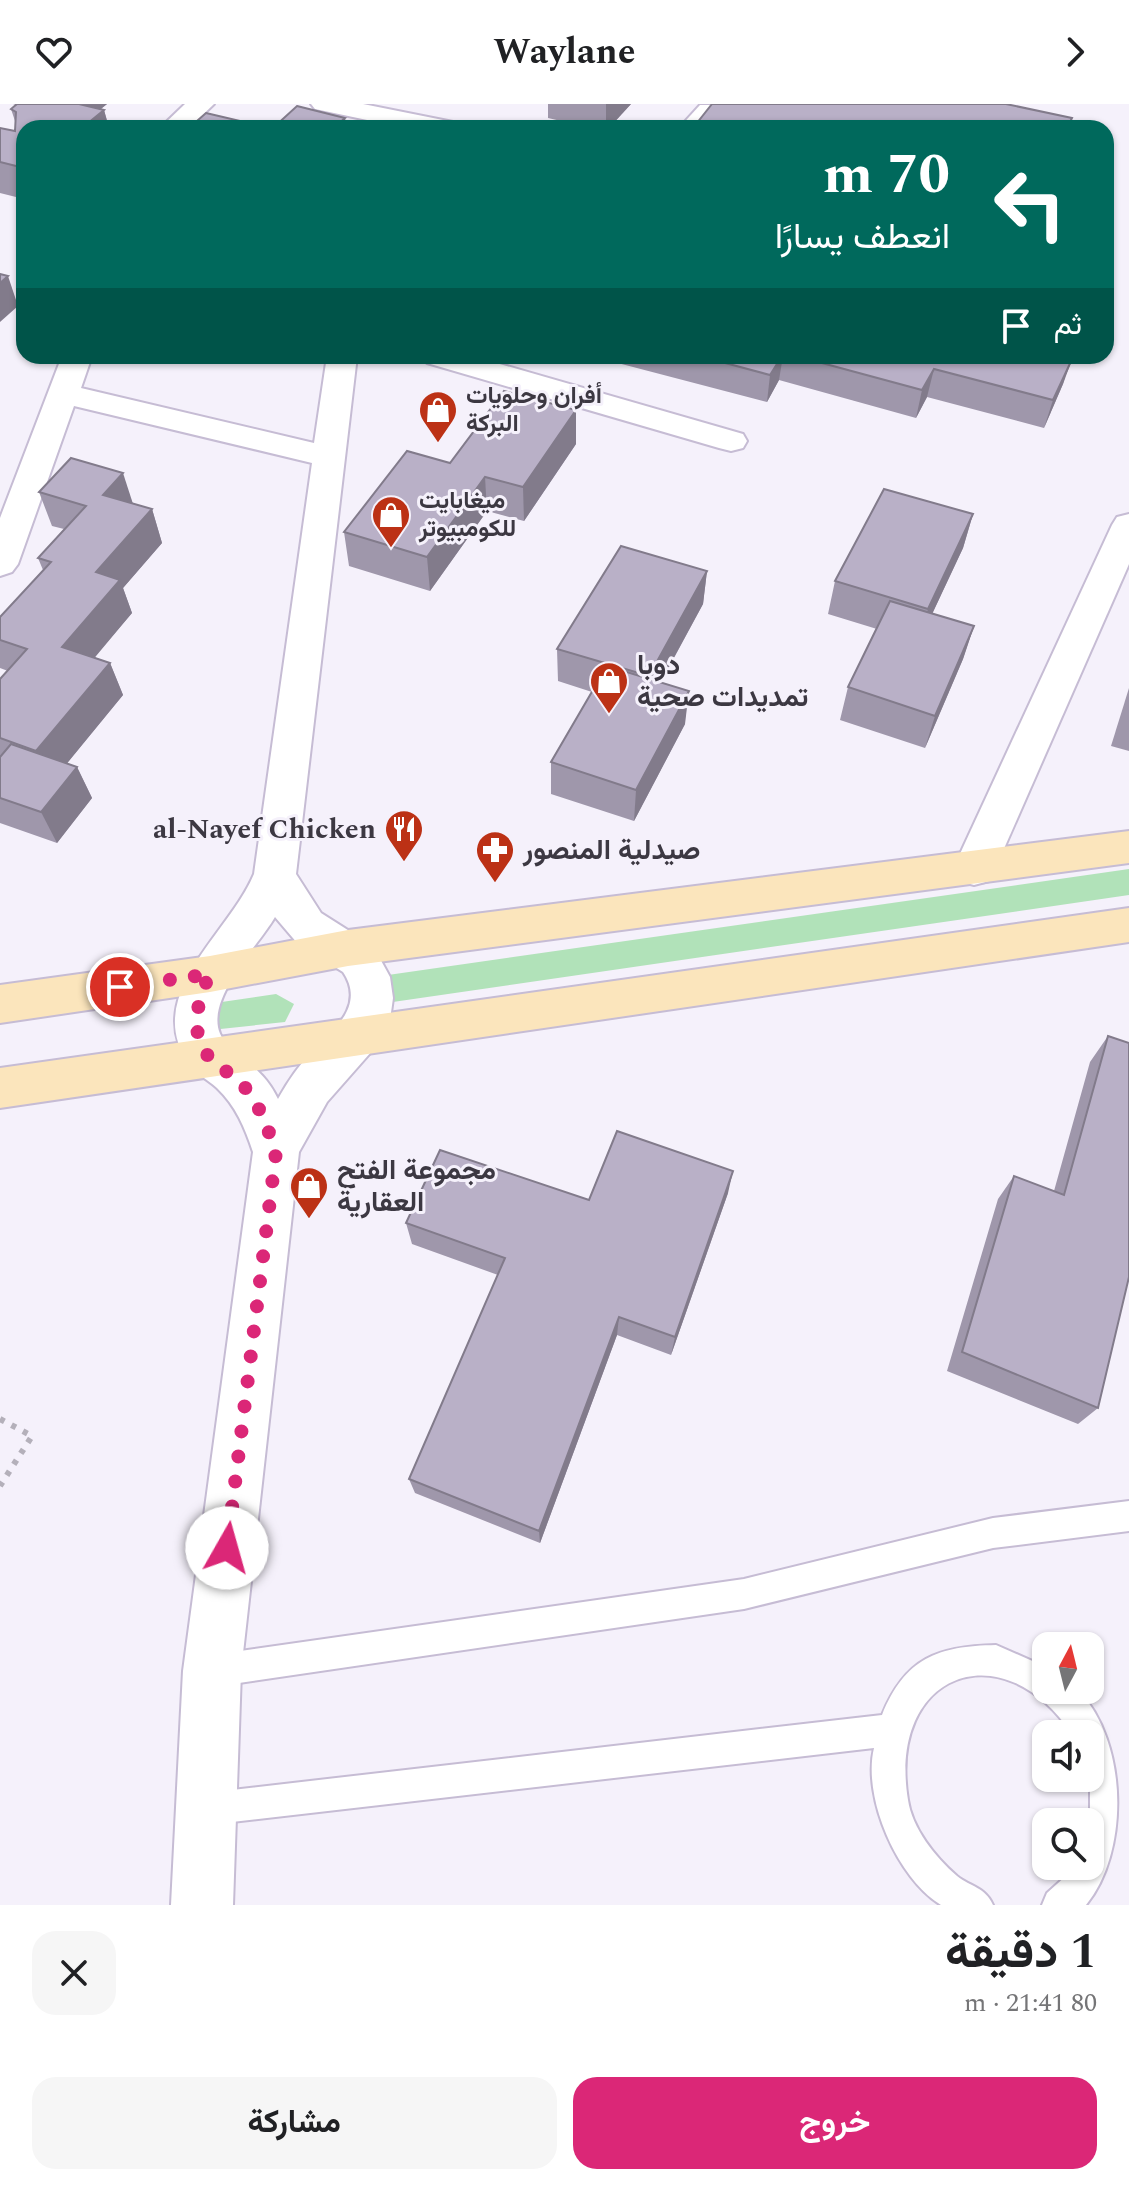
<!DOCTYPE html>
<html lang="ar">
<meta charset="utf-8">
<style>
:root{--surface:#fff;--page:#f6f6f6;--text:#202124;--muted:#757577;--accent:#db2777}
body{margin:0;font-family:Spectral,Vazirmatn,serif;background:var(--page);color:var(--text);direction:rtl;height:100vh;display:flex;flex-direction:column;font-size:30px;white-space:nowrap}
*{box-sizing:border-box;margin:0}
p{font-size:26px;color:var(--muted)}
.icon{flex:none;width:44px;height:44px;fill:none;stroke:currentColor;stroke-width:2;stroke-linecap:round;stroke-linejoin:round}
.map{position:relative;height:1801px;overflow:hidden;direction:ltr}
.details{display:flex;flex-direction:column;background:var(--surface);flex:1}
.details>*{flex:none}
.top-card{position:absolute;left:16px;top:16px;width:1098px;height:244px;border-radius:24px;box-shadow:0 2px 6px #0004;direction:rtl;background:#00695c;color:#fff;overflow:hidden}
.needle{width:52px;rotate:7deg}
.fabs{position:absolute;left:1032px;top:1528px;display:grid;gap:16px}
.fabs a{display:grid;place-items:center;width:72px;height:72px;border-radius:16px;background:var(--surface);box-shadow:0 2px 6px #0004;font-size:40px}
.pin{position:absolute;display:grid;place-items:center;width:68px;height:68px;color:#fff;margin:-34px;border:4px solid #fff;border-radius:50%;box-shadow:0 2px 8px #0007}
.me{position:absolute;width:88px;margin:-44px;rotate:7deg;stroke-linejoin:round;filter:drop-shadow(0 0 6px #0008)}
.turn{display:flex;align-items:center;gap:28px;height:168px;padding:0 32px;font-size:36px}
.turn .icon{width:104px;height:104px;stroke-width:2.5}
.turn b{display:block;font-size:56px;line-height:68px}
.then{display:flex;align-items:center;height:76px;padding:0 32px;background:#0003;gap:16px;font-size:30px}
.round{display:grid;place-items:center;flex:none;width:84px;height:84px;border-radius:24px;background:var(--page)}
.overview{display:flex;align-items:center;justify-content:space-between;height:136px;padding:0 32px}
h1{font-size:48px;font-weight:700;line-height:60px}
.action{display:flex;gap:16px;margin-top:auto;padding:16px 32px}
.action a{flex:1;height:92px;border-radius:24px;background:var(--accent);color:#fff;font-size:32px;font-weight:700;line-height:92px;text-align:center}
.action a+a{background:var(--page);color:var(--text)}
header{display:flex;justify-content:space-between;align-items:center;height:104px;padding:0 32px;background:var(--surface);font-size:36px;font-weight:700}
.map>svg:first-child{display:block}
</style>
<header><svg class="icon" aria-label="forward" viewBox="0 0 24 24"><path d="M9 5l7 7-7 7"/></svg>Waylane<svg class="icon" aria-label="heart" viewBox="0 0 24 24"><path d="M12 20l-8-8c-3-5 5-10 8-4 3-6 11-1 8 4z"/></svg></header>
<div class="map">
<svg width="1129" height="1801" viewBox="0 0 1129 1801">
<rect width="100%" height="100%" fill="#f5f1fb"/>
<g fill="#b1e2b9">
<polygon points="1129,765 1129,791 379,900 374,873"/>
<polygon points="276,890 294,900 285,918 211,926 208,900"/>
</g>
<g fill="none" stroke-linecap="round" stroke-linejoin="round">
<defs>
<g id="service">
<polygon points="1129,1397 1129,1427 993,1444 744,1505 212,1583 201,1578 196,1567 201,1556 212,1551 744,1475 993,1414"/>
<path d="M996,1541L1046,1563V1586H1078C1129,1639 1129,1749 1086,1801H1042L1047,1789L1077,1762H1090V1630H1072C1003,1526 887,1568 908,1696C912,1724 935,1753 957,1772C971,1783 985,1783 993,1801H941C898,1775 862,1694 874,1644L206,1721L194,1717L190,1705L194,1693L206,1689L882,1611C905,1554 938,1542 996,1541Z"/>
</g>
<g id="minor">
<polygon points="185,0 214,0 189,24 160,24"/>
<polygon points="311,0 363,0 453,18 457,24 405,24 315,5"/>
<polygon points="700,1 718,1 722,6 706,24 679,24"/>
<path d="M62,252H92L81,284L314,339L327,252H357L296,770L321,809L373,842L390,873L393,894L390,916L379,939L327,998L299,1048L241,1567L233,1801H171L183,1567L253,1048C245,1024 236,1002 217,984C207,975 197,971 189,960C141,891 229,830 254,770L312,359L74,302L18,460L12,468L0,472V414ZM275,813L298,840L343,868C366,902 333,926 312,948C298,962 287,979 278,995C264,967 249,961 228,941C192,907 258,843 275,813Z"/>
<polygon points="423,252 472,252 743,330 747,337 743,344 731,347 719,344 427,259"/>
<polygon points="1129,410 1129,460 995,765 989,777 974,781 959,777 953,765 1112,421 1117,413"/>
</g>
<g id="secondary">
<polygon points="1129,727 1129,759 348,862 210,888 0,919 0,881 210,852 348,826"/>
<polygon points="1129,804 1129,838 0,1004 0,964"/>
</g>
</defs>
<use href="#service" stroke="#c6bcd4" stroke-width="4"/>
<use href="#minor" stroke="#c6bcd4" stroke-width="4"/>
<use href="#secondary" stroke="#c6bcd4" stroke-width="4"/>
<polyline stroke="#b4b0ba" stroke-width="6" stroke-dasharray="5 8" stroke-linecap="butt" points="0,1315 32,1332 0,1382"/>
<use href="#service" fill="#fff" fill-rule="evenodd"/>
<use href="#minor" fill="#fff" fill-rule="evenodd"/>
<use href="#secondary" fill="#fbe5bc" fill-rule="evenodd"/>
</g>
<g fill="#9f97ab">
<polygon points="13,0 107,0 101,5 104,6 109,24 24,24 24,95 0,89 0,24 15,27 16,20 11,5 16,1"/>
<polygon points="548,0 631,0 609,24 591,24 548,14"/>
<polygon points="591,252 1071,252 1063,280 1044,324 927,293 916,314 779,276 767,298"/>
<polygon points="576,340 524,417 487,407 430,487 349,462 344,428 450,359"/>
<polygon points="39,388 133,400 152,405 162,439 123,484 132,509 94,553 110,559 123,591 67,659 77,663 92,694 57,739 0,719 0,575 8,567 0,564 0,513 43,466 38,454 64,425 52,422"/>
<polygon points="973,410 963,444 932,510 974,522 963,555 925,644 840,616 848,583 877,525 828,510 835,477"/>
<polygon points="707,467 703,500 661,578 685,620 634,717 551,690 551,658 592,588 558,577 557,545"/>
<polygon points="1129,584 1129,647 1111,642"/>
<polygon points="1108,932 1098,1304 1078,1320 947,1267 998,1095 1014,1072 1054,1087 1090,958"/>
<polygon points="728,1089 671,1251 617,1231 540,1439 415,1389 409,1375 498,1171 412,1140 406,1119 589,1096"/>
</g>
<g fill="#827b8b">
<polygon points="80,0 107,0 85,17"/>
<polygon points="606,0 631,0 609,24 606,24"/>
<polygon points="104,6 109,24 82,24"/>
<polygon points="345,14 347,24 334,24"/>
<polygon points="8,172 18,202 0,218 0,179"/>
<polygon points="782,252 783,252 779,276 767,298 770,271"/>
<polygon points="1073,253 1063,280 1044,324 1053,296"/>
<polygon points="934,265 927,293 916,314 922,286"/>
<polygon points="576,306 576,340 524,417 523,383"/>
<polygon points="123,369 134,403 103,391"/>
<polygon points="485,373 487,407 430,487 427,453"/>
<polygon points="152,405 162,439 123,484 132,509 76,576 62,543 96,468"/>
<polygon points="973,410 963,444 919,538 928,505"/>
<polygon points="707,467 703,500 646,605 649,572"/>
<polygon points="974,522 963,555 925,644 935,612"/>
<polygon points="110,559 123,591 51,679 36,647"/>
<polygon points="689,587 685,620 634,717 636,686"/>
<polygon points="77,663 92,694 57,739 41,708"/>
<polygon points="733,1067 728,1089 671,1251 675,1233"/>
<polygon points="619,1213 617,1231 540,1439 539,1427"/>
</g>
<g fill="#b9b0c7" stroke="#827b8b" stroke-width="2">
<polygon points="17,0 79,0 104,6 82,24 24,24 24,64 0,58 0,24 15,27 16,8 11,5"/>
<polygon points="712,0 1006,0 1072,14 1067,24 693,24"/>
<polygon points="297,2 345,14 334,24 273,24"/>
<polygon points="206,9 270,24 189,24"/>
<polygon points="0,170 8,172 0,179"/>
<polygon points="699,252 782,252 770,271"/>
<polygon points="796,252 1071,252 1073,253 1053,296 934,265 922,286"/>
<polygon points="504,287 576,306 523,383 485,373 427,453 344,428 407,347 450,359"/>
<polygon points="71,354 123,369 103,391 152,405 96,468 120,476 62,543 110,559 36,647 0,634 0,575 27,545 0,536 0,513 51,458 38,454 86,402 39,388"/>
<polygon points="884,385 973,410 928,505 835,477"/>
<polygon points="621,442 707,467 649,572 557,545"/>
<polygon points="890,497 974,522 935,612 848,583"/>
<polygon points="607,562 689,587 636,686 551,658"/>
<polygon points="11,640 77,663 41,708 0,694 0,653"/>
<polygon points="1108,932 1129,939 1129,1173 1098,1304 962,1248 1014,1072 1064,1091"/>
<polygon points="617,1027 733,1067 675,1233 619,1213 539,1427 409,1375 505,1154 406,1119 440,1046 589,1096"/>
</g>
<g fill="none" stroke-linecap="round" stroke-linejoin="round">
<path stroke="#db2777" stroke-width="14" stroke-dasharray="0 25.2" d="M120,883L210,870C198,895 188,928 209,953C220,965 236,972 247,986C261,1004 268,1026 276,1048L227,1444"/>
</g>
<defs>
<symbol id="shop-pin" viewBox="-11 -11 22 30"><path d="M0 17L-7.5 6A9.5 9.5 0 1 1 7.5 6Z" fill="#bc3115" stroke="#f5f1fb"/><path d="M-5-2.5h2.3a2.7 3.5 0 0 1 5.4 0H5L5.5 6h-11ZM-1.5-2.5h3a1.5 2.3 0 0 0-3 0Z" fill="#fff"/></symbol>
<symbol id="restaurant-pin" viewBox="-11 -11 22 30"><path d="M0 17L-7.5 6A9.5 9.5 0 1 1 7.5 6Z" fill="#bc3115" stroke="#f5f1fb"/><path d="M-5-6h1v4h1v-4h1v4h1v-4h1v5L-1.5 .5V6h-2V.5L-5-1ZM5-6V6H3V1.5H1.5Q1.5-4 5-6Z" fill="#fff"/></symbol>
<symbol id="pharmacy-pin" viewBox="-11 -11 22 30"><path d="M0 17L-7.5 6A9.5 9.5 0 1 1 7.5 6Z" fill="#bc3115" stroke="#f5f1fb"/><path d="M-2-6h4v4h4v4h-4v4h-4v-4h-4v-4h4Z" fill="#fff"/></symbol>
</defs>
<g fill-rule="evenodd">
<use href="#shop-pin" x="416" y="284" width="44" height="60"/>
<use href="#shop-pin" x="369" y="389" width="44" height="60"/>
<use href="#shop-pin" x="587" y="555" width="44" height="60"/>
<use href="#restaurant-pin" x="382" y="703" width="44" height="60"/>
<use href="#pharmacy-pin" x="473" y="724" width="44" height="60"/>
<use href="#shop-pin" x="287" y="1060" width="44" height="60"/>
</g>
<g text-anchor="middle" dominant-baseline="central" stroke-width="6" stroke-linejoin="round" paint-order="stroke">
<g font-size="24" font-weight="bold" fill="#3c3842" stroke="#f5f1fb" text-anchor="start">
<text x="466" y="292">أفران وحلويات<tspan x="466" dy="28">البركة</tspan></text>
<text x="419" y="397">ميغابايت<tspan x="419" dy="28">للكومبيوتر</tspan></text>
</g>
<g font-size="28" font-weight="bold" fill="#3c3842" stroke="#f5f1fb" text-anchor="start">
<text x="637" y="561">دوبا<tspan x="637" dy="32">تمديدات صحية</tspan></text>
<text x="376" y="725" text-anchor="end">al-Nayef Chicken</text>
<text x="523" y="746">صيدلية المنصور</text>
<text x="337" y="1066">مجموعة الفتح<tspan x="337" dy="32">العقارية</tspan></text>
</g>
</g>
</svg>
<div class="fabs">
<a><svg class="needle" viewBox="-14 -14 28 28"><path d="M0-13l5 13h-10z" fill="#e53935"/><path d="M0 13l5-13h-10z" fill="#757577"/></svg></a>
<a><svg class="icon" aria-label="sound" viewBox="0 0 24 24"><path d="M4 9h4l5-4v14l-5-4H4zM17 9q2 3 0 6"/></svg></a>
<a><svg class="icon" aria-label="search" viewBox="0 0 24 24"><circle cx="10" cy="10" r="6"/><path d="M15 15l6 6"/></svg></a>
</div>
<div class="pin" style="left:120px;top:883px;background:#d93025"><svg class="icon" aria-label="arrive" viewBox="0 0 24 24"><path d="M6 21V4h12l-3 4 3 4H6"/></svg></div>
<svg class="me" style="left:227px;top:1444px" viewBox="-20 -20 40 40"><circle r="19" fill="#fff"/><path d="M0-13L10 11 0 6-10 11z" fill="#db2777"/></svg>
<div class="top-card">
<div class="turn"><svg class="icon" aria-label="left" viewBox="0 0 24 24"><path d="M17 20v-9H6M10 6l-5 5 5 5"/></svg><div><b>70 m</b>انعطف يسارًا</div></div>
<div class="then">ثم<svg class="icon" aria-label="arrive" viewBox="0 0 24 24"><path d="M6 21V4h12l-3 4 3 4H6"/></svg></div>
</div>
</div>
<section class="details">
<div class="overview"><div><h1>1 دقيقة</h1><p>80 m · 21:41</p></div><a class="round"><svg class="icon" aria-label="close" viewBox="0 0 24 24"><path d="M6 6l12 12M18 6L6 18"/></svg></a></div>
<div class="action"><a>خروج</a><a>مشاركة</a></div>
</section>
